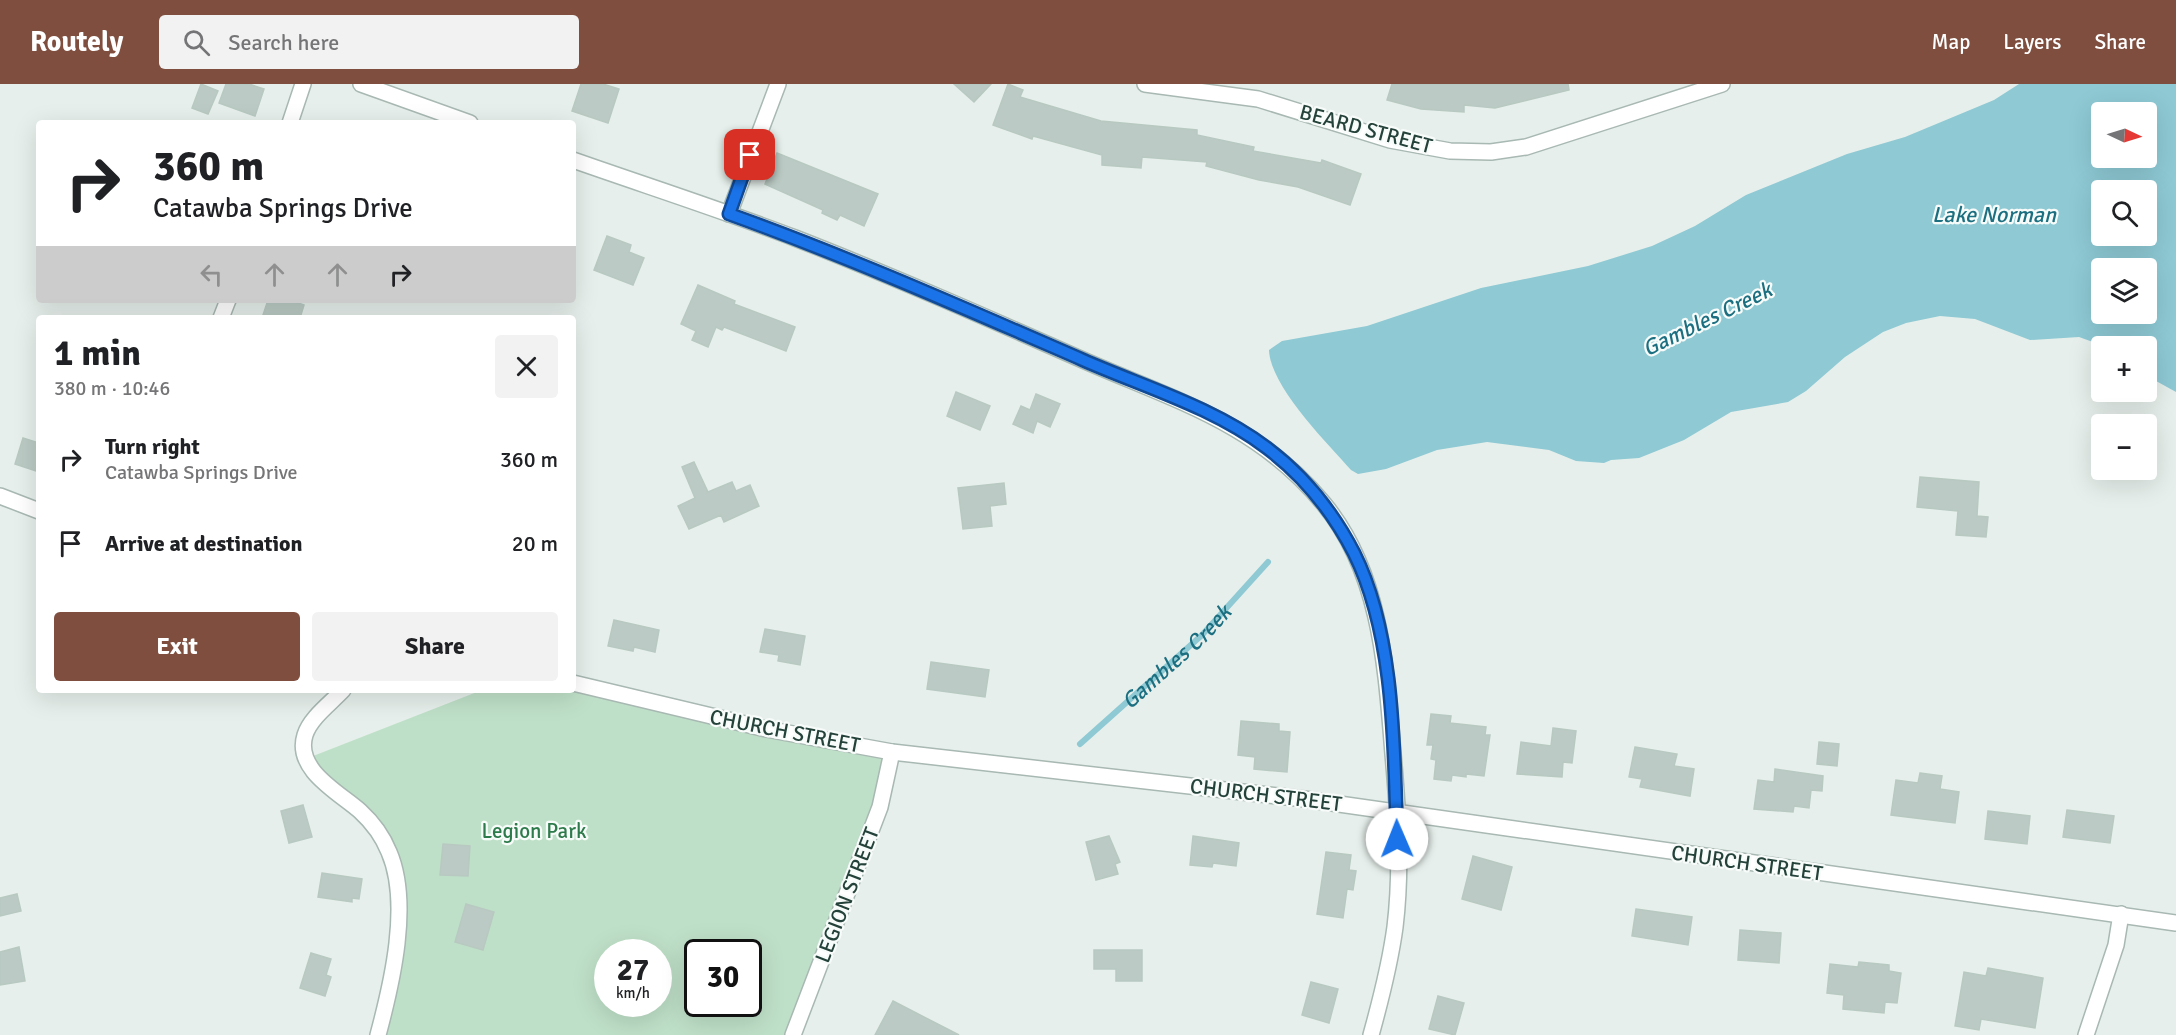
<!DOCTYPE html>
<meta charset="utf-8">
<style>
:root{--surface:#fff;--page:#f2f2f2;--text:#202124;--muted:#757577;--accent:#7f4e3f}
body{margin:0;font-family:Signika,sans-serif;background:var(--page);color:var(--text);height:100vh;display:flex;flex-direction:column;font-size:22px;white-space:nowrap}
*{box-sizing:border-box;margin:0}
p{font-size:20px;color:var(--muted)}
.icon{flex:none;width:33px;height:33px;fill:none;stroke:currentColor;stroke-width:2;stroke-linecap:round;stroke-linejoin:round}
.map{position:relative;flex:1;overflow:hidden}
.sheet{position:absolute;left:36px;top:231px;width:540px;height:378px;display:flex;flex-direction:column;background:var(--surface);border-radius:6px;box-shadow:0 6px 24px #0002}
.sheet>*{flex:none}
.guide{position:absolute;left:36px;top:36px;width:540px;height:183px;border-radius:6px;box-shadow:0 6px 24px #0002;background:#fff;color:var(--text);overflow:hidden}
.needle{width:39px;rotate:94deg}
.fabs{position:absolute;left:2091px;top:18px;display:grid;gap:12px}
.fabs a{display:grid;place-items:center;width:66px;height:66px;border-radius:6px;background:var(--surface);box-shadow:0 6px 24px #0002;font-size:30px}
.speed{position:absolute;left:594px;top:855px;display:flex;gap:12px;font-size:30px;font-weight:700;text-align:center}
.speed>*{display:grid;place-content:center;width:78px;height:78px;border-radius:50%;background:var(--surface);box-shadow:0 6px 24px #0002;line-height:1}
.speed small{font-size:15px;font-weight:400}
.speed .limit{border:3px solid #111;border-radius:9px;background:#fff;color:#111}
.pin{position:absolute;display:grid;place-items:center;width:51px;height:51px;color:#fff;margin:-26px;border-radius:12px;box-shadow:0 3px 9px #0006}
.me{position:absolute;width:66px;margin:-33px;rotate:359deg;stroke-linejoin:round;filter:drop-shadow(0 0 4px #0008)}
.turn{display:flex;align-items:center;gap:21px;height:126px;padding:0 18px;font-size:27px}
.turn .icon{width:78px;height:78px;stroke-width:2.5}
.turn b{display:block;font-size:42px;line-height:51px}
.lanes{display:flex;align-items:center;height:57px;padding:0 18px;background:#0003;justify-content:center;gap:30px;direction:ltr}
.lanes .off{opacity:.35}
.round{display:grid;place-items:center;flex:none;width:63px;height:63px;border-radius:6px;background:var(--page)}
.head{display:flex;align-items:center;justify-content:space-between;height:102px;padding:0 18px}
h1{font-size:36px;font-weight:700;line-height:45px}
.primary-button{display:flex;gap:12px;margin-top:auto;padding:12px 18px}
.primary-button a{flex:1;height:69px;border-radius:6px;background:var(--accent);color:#fff;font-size:24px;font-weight:700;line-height:69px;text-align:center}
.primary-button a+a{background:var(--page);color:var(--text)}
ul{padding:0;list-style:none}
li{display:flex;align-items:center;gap:18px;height:84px;padding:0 18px}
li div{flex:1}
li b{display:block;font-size:22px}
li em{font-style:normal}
header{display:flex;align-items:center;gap:36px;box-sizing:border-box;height:84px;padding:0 30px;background:var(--accent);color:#fff}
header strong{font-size:28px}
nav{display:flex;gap:33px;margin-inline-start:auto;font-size:21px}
.search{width:420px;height:54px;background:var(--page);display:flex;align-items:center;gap:15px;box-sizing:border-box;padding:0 21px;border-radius:6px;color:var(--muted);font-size:22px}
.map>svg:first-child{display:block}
</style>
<header>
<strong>Routely</strong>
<div class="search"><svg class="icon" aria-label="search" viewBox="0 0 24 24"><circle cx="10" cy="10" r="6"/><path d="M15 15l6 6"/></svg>Search here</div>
<nav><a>Map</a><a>Layers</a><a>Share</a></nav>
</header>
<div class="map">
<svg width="2176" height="951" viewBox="0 0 2176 951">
<rect width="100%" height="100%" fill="#e6efeb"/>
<path fill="#bfe0c8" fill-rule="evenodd" d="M482,606H573L891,668L793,951H380L401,825L390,764L308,674ZM608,868H658V920H608ZM698,868H748V920H698Z"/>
<path fill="#8ec9d4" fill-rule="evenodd" d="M2019,0H2176V308L2147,292L2146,262H2104L2079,253L2030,256L1975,235L1940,232L1906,239L1883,248L1845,273L1806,307L1788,318L1731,328L1684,356L1639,374L1611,376L1604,379L1576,377L1549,366L1487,358L1437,366L1386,385L1358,390L1351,386C1327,359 1270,302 1269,266L1282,257L1367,242L1481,204L1588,182L1652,162L1695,142L1746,111L1847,70L1905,53L1994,16ZM2102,28H2146V74H2102ZM2146,106V152H2102V106ZM2146,184V230H2102V184Z"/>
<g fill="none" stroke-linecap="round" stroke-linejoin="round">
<path stroke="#8ec9d4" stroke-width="6" id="s1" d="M1080,660L1202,551L1268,478"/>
</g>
<g fill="#bbcac4" stroke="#b8c9c2" stroke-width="1.5">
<polygon points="201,0 218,7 208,30 192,24"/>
<polygon points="226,0 249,0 264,5 255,32 219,19"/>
<polygon points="581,0 603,0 619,5 608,39 572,27"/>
<polygon points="954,0 991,0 974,18"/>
<polygon points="1008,0 1023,6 1020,13 1101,37 1197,46 1197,51 1254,63 1253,67 1321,79 1322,76 1361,90 1350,121 1298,103 1259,96 1206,82 1207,78 1142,73 1141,84 1102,81 1102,71 1033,52 1032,55 993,41"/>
<polygon points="1392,0 1568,0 1569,6 1495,24 1464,21 1464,28 1421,25 1387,16"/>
<polygon points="777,69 878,110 864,142 840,131 837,136 822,129 823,126 765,100"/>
<polygon points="607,152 631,161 629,168 644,174 633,201 594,186"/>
<polygon points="698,201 735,217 734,220 795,243 786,267 724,243 722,246 716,243 708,263 692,256 696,247 681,240"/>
<polygon points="268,216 290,216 304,221 300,234 262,234"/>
<polygon points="956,308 990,322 980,346 947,332"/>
<polygon points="1036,310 1060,320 1050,343 1037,337 1033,349 1013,340 1021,322 1030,326"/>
<polygon points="23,354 39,359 39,388 15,380"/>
<polygon points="694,378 708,408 732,398 736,407 750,401 759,422 724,438 721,431 689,445 678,422 695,414 682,383"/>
<polygon points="1920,393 1979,398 1977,432 1988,433 1986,453 1956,451 1958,427 1917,423"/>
<polygon points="1004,399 1006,420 990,422 992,442 963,445 958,404"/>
<polygon points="614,536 659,546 655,568 634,563 633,567 608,562"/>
<polygon points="765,545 805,552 800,581 778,577 779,571 760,568"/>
<polygon points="931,578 989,586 985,613 927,605"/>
<polygon points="1431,630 1451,632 1450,639 1486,643 1485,651 1490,651 1484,692 1466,690 1466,693 1452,691 1451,697 1434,695 1436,676 1431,675 1433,661 1427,661"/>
<polygon points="1241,637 1279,640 1279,647 1290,648 1287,688 1254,685 1255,673 1238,671"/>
<polygon points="1553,644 1576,647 1572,679 1563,678 1562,693 1517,690 1521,658 1551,662"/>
<polygon points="1819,658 1839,660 1837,682 1817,680"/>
<polygon points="1635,663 1677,670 1674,682 1694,685 1690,712 1640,703 1642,695 1629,693"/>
<polygon points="1775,685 1823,692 1822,707 1811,706 1809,724 1794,722 1793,728 1754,725 1758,696 1774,698"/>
<polygon points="1920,689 1942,692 1940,705 1959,708 1955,739 1891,731 1896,696 1918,699"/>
<polygon points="303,721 312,753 289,759 281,727"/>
<polygon points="2067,726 2114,732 2110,759 2063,753"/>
<polygon points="1988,727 2030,732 2027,760 1985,755"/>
<polygon points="1109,752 1120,778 1115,780 1118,790 1096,796 1086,758"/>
<polygon points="1193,752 1239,759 1236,782 1213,779 1212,783 1190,781"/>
<polygon points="443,760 470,762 468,792 440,791"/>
<polygon points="1326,768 1351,771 1349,786 1356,787 1353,806 1347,805 1343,834 1317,830"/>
<polygon points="1473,772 1512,783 1501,826 1462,815"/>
<polygon points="322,789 362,795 359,815 352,814 352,818 318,813"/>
<polygon points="17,810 21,827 0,832 0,814"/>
<polygon points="466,820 494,828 483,866 455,858"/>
<polygon points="1636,825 1692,833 1688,861 1632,852"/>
<polygon points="1740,846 1781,849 1779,879 1738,876"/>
<polygon points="19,863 25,897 0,901 0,868"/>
<polygon points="1094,866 1142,866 1142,897 1116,897 1116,885 1094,885"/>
<polygon points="311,869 331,875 326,891 331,893 325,912 300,904"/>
<polygon points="1859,878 1889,881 1889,887 1901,889 1897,919 1885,918 1884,929 1843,925 1844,911 1827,909 1830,880 1858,883"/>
<polygon points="1988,884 2043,894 2035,944 1981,935 1979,946 1955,942 1964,888 1986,892"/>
<polygon points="1311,898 1338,905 1329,939 1302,931"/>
<polygon points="1438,912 1464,919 1455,951 1429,945"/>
<polygon points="893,917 959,951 875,951"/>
</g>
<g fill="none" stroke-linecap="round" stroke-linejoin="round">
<defs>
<g id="minor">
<polyline points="361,0 470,39"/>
<polyline points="1145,0 1258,15 1390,56 1450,67 1491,68 1526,63 1722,0"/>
<polyline points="290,39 303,0"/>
<path d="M573,76C647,102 722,126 795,154C890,191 983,232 1076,273C1170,315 1256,337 1324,420C1381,489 1386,584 1393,670C1398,726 1402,786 1395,843C1390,880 1381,915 1371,951"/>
<polyline points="729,130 778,0"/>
<polyline points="221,234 228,216"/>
<polyline points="0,412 39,427"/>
<polyline points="573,599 766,645 892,668 1304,715 2176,839"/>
<path d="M343,606C331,619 310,634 305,651C294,686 340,709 360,727C372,738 383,753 389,768C411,819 392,899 378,951"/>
<polyline points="793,951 880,723 892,668"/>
<polyline points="2086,951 2116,861 2121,830"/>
</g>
</defs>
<use href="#minor" stroke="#a8b8b2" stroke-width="18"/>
<use href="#minor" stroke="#fff" stroke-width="15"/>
</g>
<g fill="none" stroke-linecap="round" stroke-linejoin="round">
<defs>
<path id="route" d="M750,71L729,130C849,173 966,225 1083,276C1144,303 1213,323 1267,364C1304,392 1333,428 1354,469C1395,551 1394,665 1397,755"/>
</defs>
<use href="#route" stroke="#114b97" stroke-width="15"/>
<use href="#route" stroke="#1a73e8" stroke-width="10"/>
</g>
<g text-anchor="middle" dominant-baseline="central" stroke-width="4.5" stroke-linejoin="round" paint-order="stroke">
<g font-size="21" fill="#24423a" stroke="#f7fbf9">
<text transform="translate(1366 45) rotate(15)">BEARD STREET</text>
<text transform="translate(785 647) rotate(11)">CHURCH STREET</text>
<text transform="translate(1266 711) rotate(7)">CHURCH STREET</text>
<text transform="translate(1747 779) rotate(8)">CHURCH STREET</text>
<text transform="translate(847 811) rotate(-69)">LEGION STREET</text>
</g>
<g font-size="21" fill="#2d7a4b" stroke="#f7fbf9">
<text x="534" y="747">Legion Park</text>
</g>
<g font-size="22" font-style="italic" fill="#1c6f80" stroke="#f7fbf9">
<text x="1994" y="130">Lake Norman</text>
<text transform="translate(1707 235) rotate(-26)">Gambles Creek</text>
<text stroke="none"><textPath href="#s1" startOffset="130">Gambles Creek</textPath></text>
</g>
</g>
</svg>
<div class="fabs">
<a><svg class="needle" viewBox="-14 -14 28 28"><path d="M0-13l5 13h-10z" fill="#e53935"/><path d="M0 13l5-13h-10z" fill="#757577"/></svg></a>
<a><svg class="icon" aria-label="search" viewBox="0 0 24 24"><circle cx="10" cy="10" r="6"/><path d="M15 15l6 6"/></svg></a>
<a><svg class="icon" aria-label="layers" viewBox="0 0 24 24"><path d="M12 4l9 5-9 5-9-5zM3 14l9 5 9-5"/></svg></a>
<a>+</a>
<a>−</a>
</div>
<div class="speed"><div>27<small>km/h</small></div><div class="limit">30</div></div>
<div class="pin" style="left:750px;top:71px;background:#d93025"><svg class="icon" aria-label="arrive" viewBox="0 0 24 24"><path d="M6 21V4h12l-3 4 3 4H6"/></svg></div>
<svg class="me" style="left:1397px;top:755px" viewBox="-20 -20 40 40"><circle r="19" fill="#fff"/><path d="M0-13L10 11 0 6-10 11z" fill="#1a73e8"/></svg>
<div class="guide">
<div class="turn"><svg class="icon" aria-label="right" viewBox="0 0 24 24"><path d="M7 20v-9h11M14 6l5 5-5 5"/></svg><div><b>360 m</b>Catawba Springs Drive</div></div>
<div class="lanes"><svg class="icon off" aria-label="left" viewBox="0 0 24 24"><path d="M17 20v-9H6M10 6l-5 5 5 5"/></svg><svg class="icon off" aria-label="ahead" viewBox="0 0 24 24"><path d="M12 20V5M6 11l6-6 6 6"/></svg><svg class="icon off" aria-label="ahead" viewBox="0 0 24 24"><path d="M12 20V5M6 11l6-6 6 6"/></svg><svg class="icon" aria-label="right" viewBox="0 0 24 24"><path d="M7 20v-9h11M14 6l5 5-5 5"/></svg></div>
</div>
<section class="sheet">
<div class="head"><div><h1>1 min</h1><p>380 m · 10:46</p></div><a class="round"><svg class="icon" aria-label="close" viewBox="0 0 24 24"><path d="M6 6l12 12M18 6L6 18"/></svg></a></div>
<ul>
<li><svg class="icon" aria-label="right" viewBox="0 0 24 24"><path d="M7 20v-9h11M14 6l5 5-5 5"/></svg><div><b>Turn right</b><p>Catawba Springs Drive</p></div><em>360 m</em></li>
<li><svg class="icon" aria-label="arrive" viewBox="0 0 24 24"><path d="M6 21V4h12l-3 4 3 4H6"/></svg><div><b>Arrive at destination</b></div><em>20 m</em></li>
</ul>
<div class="primary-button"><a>Exit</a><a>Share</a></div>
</section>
</div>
